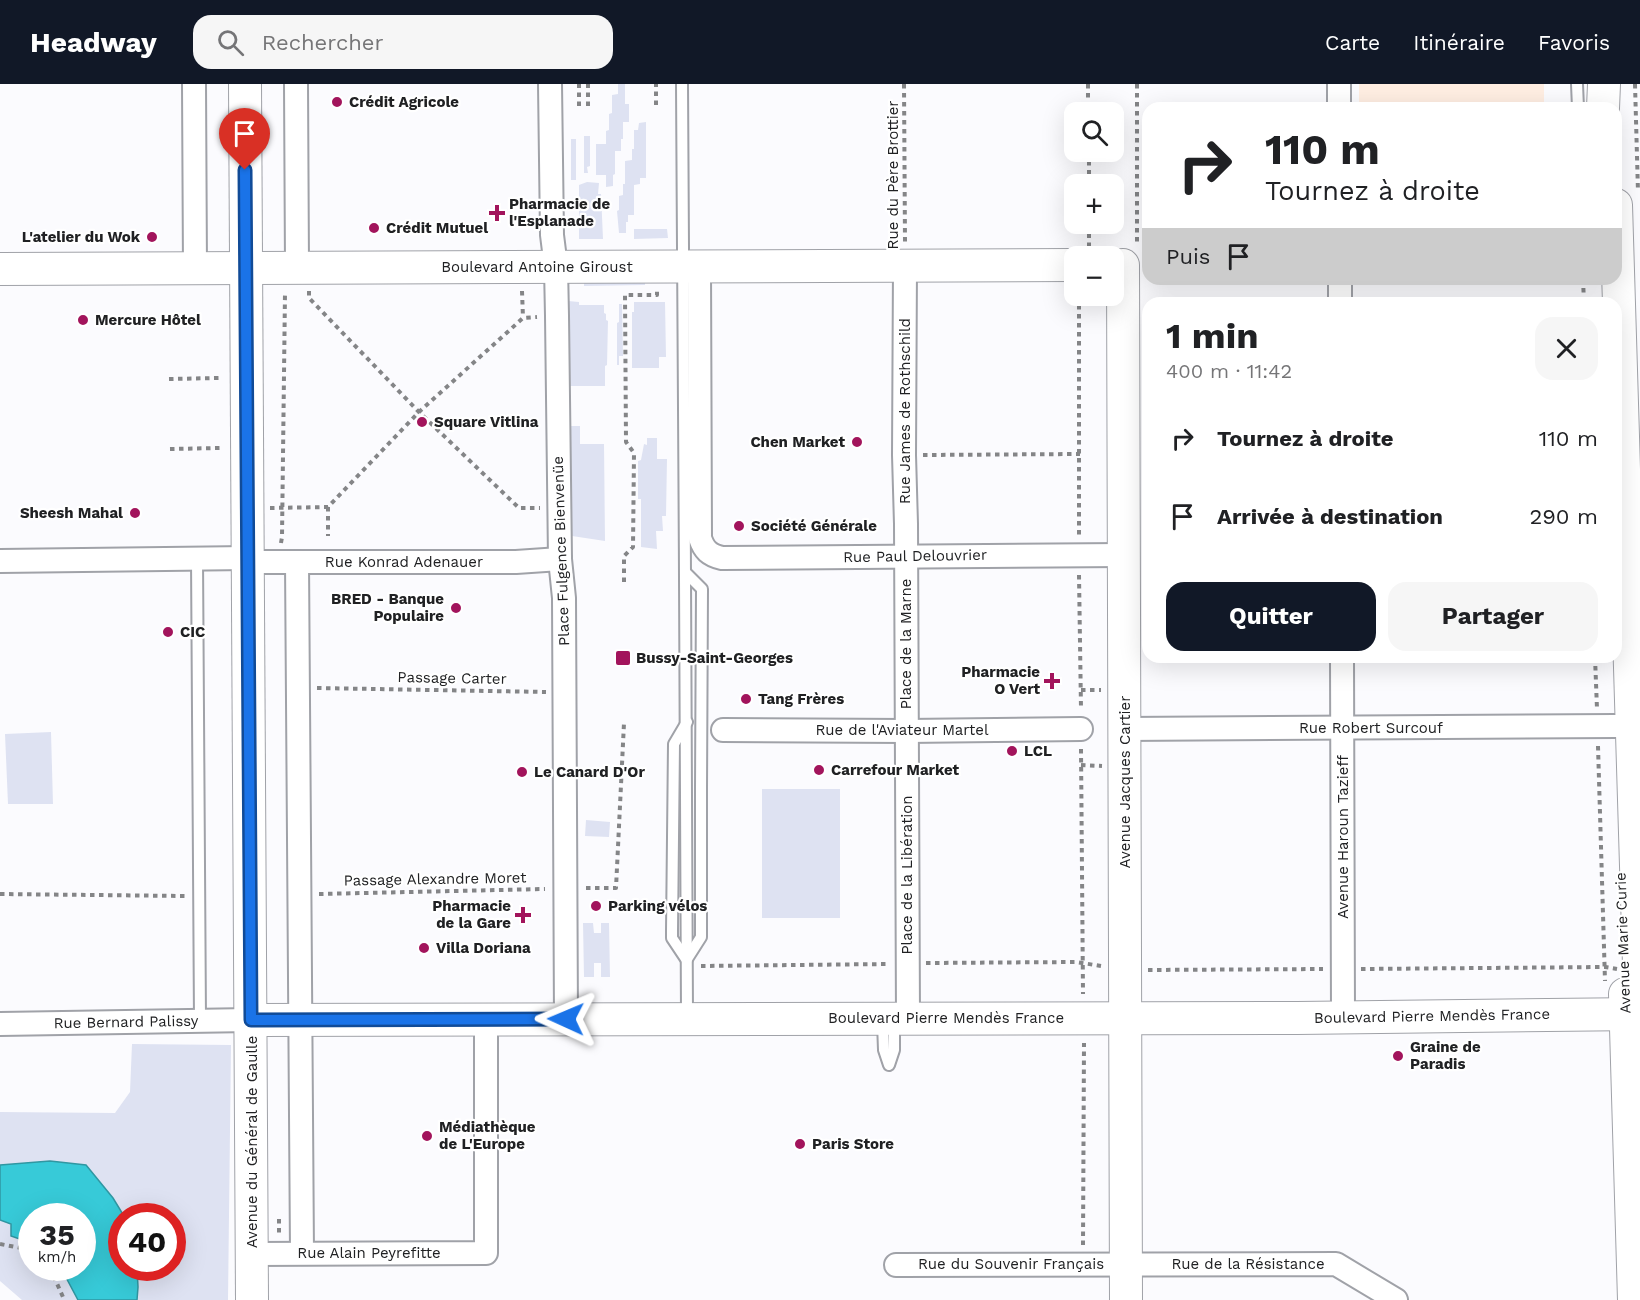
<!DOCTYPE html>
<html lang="fr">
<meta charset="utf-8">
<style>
:root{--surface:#fff;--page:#f6f6f6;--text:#202124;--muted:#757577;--accent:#111827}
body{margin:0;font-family:"Work Sans",sans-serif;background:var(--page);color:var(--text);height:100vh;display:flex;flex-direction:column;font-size:22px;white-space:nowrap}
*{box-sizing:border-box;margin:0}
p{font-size:20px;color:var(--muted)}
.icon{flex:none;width:33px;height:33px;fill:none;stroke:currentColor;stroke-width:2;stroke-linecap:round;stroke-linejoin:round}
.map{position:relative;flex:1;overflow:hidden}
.panel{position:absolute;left:1142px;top:213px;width:480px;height:366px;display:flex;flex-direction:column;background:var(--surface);border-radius:18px;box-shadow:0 6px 24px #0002}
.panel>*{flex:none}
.top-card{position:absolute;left:1142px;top:18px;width:480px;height:183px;border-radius:18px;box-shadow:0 6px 24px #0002;background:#fff;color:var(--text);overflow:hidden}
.buttons{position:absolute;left:1064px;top:18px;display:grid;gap:12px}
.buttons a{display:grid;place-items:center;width:60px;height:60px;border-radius:12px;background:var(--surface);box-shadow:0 6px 24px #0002;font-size:30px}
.speed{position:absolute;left:18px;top:1119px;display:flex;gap:12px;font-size:30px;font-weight:700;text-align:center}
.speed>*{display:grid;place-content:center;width:78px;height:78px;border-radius:50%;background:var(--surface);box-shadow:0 6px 24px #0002;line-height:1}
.speed small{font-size:15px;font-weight:400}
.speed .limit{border:9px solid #d22;background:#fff;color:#111}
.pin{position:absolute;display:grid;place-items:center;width:51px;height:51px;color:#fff;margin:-62px -26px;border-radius:50% 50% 50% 0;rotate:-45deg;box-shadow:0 0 6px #0007}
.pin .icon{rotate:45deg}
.me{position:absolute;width:66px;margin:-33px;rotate:271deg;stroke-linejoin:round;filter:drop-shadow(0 0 4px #0008)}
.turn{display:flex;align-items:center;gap:21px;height:126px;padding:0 24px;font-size:27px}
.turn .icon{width:78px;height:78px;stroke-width:2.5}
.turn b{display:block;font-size:42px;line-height:51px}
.then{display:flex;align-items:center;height:57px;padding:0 24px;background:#0003;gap:12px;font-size:22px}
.round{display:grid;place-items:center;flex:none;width:63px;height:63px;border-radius:18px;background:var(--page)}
.headline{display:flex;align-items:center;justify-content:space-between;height:102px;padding:0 24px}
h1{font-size:36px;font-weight:700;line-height:45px}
.button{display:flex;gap:12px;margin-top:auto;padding:12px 24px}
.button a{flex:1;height:69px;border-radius:18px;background:var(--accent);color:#fff;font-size:24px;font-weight:700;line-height:69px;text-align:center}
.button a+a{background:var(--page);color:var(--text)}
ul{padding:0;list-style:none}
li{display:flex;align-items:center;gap:18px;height:78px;padding:0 24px}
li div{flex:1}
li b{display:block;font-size:22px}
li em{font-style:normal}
header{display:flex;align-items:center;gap:36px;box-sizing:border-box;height:84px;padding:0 30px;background:var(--accent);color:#fff}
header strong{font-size:28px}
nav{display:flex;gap:33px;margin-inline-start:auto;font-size:21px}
.search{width:420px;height:54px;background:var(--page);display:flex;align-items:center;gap:15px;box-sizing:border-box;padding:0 21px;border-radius:18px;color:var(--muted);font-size:22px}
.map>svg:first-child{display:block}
</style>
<header>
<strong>Headway</strong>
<div class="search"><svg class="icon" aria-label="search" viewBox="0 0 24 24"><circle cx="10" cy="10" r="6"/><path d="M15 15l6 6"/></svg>Rechercher</div>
<nav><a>Carte</a><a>Itinéraire</a><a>Favoris</a></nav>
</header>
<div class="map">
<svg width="1640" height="1216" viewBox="0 0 1640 1216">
<rect width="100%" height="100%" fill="#fbfbfe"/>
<rect fill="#ffeee2" x="1359" y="0" width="185" height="24"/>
<g fill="#dee2f2" fill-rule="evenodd">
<polygon points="618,0 625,0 625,20 629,20 629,38 623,38 623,55 621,55 621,67 615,67 615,90 613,91 613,102 606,103 606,91 596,91 596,60 606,60 606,47 609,46 609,30 612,29 612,11 618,10"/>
<polygon points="646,38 646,94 640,94 640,100 634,101 634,131 628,131 628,138 626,138 626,149 619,149 617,127 619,126 619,112 623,111 623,100 625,100 625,77 632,76 632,65 634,65 634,46 638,46 639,39"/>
<polygon points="584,52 590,52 590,82 587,83 588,89 584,89"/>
<rect x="571" y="55" width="5" height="41"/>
<polygon points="587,98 599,99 598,110 601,110 603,155 579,155 579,101"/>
<polygon points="634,145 667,145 668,154 634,155"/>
<polygon points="645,194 645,201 584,202 584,195"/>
<polygon points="568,217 579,218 579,221 604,221 604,229 606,230 606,236 608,237 607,281 605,282 605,302 568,302"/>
<polygon points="634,218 665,218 666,273 659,273 659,284 632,284 632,228 634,228"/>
<polygon points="619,220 622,220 623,272 619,272 619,281 617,281 617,239 619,238"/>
<polygon points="568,342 580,342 580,360 604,360 605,457 572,452"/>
<polygon points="647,354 657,354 657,375 667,375 666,432 662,432 663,447 656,447 657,465 641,463 641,415 638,415 638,377 641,376 644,360 647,361"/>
<polygon points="51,648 53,720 8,720 5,650"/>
<rect x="762" y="705" width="78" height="129"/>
<polygon points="586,736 610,738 609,753 585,752"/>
<polygon points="583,839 593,839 594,849 601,849 601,839 609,839 610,893 601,893 601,879 594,879 594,893 584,893"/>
<path d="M132,960L231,961L228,1216H22L0,1197V1028L115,1029L130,1008ZM32,1132H82V1184H32ZM122,1132H172V1184H122Z"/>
</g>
<polygon fill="#37cad8" stroke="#3097a2" stroke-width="1.5" points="50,1077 86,1081 113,1114 124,1132 122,1132 122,1184 137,1184 138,1203 137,1216 78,1216 61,1184 82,1184 82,1132 32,1132 31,1159 11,1152 11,1140 0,1136 0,1081"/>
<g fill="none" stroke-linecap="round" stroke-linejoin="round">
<defs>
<g id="lane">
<path d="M682,0C683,310 687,621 687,931"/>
<polyline points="1577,0 1578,24"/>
<polyline points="197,474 200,936"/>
<polyline points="686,489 702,505 701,705 701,853 687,875"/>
<polyline points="686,875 672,854 672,847 674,660 687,638"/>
<polyline points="883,939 884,966 889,981 894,966 894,938"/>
</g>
<g id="street">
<polyline points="194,0 195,184"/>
<polyline points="296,0 297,183"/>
<polyline points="550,0 552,151 556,183 557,232 560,475 564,514 566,935"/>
<polyline points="1339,0 1339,24"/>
<polyline points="905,182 904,371 906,440 908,934"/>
<path d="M699,183L700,454C704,466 709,471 722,474L1124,471"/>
<polyline points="1340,195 1340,219"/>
<polyline points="0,477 248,474"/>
<polyline points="248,478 516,478 560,475"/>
<polyline points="297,478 302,1169"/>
<polyline points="1342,573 1343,932"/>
<polyline points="1125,645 1616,642"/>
<polyline points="723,646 907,647 1081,645"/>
<polyline points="0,940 251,936"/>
<polyline points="252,1170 486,1169 486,935"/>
<polyline points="896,1181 1336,1180 1396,1216"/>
</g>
<g id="secondary">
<polyline points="245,0 252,1216"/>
<polyline points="1603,24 1604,0"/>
<polyline points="1616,121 1640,914"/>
<polyline points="1123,181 1126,1216"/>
<polyline points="0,185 1074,181"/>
<polyline points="1625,910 1634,1216"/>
<polyline points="251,936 1297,934 1640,930"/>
</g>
</defs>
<use href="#lane" stroke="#a0a2a8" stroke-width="14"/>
<use href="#street" stroke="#a0a2a8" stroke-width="26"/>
<use href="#secondary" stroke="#a0a2a8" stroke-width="34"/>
<g stroke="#848587" stroke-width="4" stroke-dasharray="4.5 4.5" stroke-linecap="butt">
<polyline points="904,0 905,158"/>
<polyline points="1088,0 1088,28"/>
<polyline points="1137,0 1137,162"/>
<polyline points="1635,0 1638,108"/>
<polyline points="656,21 656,0"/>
<polyline points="579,22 579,0"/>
<polyline points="588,22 588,0"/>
<polyline points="1089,68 1089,100"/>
<polyline points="1089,163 1089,140"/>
<polyline points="1583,195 1584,219"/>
<polyline points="309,207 309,214 419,328 519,424 540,424"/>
<polyline points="522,207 523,234"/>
<polyline points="1079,212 1079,454"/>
<polyline points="169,295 219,294"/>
<polyline points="170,365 220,364"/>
<polyline points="923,371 1080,370"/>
<polyline points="328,423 328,452"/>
<polyline points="270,424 328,423 419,328 523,234 537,233"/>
<polyline points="281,459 282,453 285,209"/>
<polyline points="1079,491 1081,625"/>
<polyline points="624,498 624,472 633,463 634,369 626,358 625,211 657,211 657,205"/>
<polyline points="1595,573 1597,625"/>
<polyline points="317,604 546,608"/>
<polyline points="1081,606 1101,606"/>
<polyline points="1598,662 1605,897"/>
<polyline points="1081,665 1083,910"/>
<polyline points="1081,681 1102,682"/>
<polyline points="586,804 616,804 624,639"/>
<polyline points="0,810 187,812"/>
<polyline points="319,810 545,805"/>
<polyline points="926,879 1076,878 1101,882"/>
<polyline points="701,882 889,880"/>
<polyline points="1361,885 1605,883 1617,885"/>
<polyline points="1148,886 1323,885"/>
<polyline points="279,1135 279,1151"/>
<polyline points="0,1160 21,1164 32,1170"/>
<polyline points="1083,1161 1084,959"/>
<polyline points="50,1184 63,1213 63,1216"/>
</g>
<use href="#lane" stroke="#fff" stroke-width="10"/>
<use href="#street" stroke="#fff" stroke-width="22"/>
<use href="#secondary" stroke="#fff" stroke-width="32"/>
</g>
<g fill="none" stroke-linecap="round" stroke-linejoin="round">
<defs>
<polyline id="route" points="245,86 251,936 566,935"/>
</defs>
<use href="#route" stroke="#114b97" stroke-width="15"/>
<use href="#route" stroke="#1a73e8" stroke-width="10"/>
</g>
<g fill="#a2145c" stroke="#fff" stroke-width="2">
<circle cx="337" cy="18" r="6"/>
<path d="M494 120h6v6h6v6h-6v6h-6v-6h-6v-6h6z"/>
<circle cx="374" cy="144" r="6"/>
<circle cx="152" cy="153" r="6"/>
<circle cx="83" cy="236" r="6"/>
<circle cx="422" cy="338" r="6"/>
<circle cx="857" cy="358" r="6"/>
<circle cx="135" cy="429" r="6"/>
<circle cx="739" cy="442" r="6"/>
<circle cx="456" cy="524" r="6"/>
<circle cx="168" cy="548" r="6"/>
<rect x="615" y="566" width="16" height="16" rx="3"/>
<path d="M1049 588h6v6h6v6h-6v6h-6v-6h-6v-6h6z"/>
<circle cx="746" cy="615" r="6"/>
<circle cx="1012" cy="667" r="6"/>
<circle cx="819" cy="686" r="6"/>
<circle cx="522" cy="688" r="6"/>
<circle cx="596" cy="822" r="6"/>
<path d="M520 822h6v6h6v6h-6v6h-6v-6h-6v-6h6z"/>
<circle cx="424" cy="864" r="6"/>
<circle cx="1398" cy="972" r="6"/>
<circle cx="427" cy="1052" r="6"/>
<circle cx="800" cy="1060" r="6"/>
</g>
<g text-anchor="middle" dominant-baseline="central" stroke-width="4.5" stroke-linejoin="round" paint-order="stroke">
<g font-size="15" font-weight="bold" fill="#202123" stroke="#fff" text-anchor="start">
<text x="349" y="18">Crédit Agricole</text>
<text x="509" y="120">Pharmacie de<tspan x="509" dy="17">l'Esplanade</tspan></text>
<text x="386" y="144">Crédit Mutuel</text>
<text x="140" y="153" text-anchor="end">L'atelier du Wok</text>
<text x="95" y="236">Mercure Hôtel</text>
<text x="434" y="338">Square Vitlina</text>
<text x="845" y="358" text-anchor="end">Chen Market</text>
<text x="123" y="429" text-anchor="end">Sheesh Mahal</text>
<text x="751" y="442">Société Générale</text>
<text x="444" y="515" text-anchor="end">BRED - Banque<tspan x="444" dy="17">Populaire</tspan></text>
<text x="180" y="548">CIC</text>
<text x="636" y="574">Bussy-Saint-Georges</text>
<text x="1040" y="588" text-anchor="end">Pharmacie<tspan x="1040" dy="17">O Vert</tspan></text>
<text x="758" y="615">Tang Frères</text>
<text x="1024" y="667">LCL</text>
<text x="831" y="686">Carrefour Market</text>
<text x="534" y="688">Le Canard D'Or</text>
<text x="511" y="822" text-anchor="end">Pharmacie<tspan x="511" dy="17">de la Gare</tspan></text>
<text x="608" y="822">Parking vélos</text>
<text x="436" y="864">Villa Doriana</text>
<text x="1410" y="963">Graine de<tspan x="1410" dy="17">Paradis</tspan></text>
<text x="439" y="1043">Médiathèque<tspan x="439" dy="17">de L'Europe</tspan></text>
<text x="812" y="1060">Paris Store</text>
</g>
<g font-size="15" fill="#202123" stroke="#fff">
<text transform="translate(893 91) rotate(-90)">Rue du Père Brottier</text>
<text x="537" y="183">Boulevard Antoine Giroust</text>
<text transform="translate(905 327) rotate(-90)">Rue James de Rothschild</text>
<text transform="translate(561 467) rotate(-92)">Place Fulgence Bienvenüe</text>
<text transform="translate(915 472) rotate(-1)">Rue Paul Delouvrier</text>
<text x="404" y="478">Rue Konrad Adenauer</text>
<text transform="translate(906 560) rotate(-90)">Place de la Marne</text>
<text transform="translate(452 594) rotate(1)">Passage Carter</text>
<text x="1371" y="644">Rue Robert Surcouf</text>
<text x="902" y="646">Rue de l'Aviateur Martel</text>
<text transform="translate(1125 698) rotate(-90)">Avenue Jacques Cartier</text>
<text transform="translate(1343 753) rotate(-90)">Avenue Haroun Tazieff</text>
<text transform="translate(907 791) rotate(-90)">Place de la Libération</text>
<text transform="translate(435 795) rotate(-1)">Passage Alexandre Moret</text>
<text transform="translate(1623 859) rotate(-92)">Avenue Marie Curie</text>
<text transform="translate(1432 932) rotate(-1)">Boulevard Pierre Mendès France</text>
<text x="946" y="934">Boulevard Pierre Mendès France</text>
<text transform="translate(126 938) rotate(-1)">Rue Bernard Palissy</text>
<text transform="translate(252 1058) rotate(-90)">Avenue du Général de Gaulle</text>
<text x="369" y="1169">Rue Alain Peyrefitte</text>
<text x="1011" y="1180">Rue du Souvenir Français</text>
<text x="1248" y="1180">Rue de la Résistance</text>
</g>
</g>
</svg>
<div class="buttons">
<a><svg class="icon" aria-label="search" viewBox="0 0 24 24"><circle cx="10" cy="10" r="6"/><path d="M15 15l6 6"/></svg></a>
<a>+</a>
<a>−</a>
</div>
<div class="speed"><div>35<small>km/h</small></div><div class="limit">40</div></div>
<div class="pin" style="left:245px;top:86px;background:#d93025"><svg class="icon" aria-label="arrive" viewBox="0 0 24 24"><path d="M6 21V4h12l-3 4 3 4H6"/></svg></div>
<svg class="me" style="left:566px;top:935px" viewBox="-20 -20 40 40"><path d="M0-17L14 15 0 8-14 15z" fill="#1a73e8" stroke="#fff" stroke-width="4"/></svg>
<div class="top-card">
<div class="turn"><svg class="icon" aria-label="right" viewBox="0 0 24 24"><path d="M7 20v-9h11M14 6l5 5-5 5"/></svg><div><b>110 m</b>Tournez à droite</div></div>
<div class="then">Puis<svg class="icon" aria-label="arrive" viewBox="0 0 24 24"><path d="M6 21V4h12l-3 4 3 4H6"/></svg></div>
</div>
<section class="panel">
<div class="headline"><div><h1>1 min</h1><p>400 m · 11:42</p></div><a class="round"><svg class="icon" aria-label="close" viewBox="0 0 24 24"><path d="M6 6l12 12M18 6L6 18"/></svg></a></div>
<ul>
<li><svg class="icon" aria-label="right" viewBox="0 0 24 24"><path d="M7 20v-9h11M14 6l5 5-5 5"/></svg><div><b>Tournez à droite</b></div><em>110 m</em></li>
<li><svg class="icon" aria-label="arrive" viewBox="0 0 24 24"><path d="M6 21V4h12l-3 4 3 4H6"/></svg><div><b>Arrivée à destination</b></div><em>290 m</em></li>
</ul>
<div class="button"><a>Quitter</a><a>Partager</a></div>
</section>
</div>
